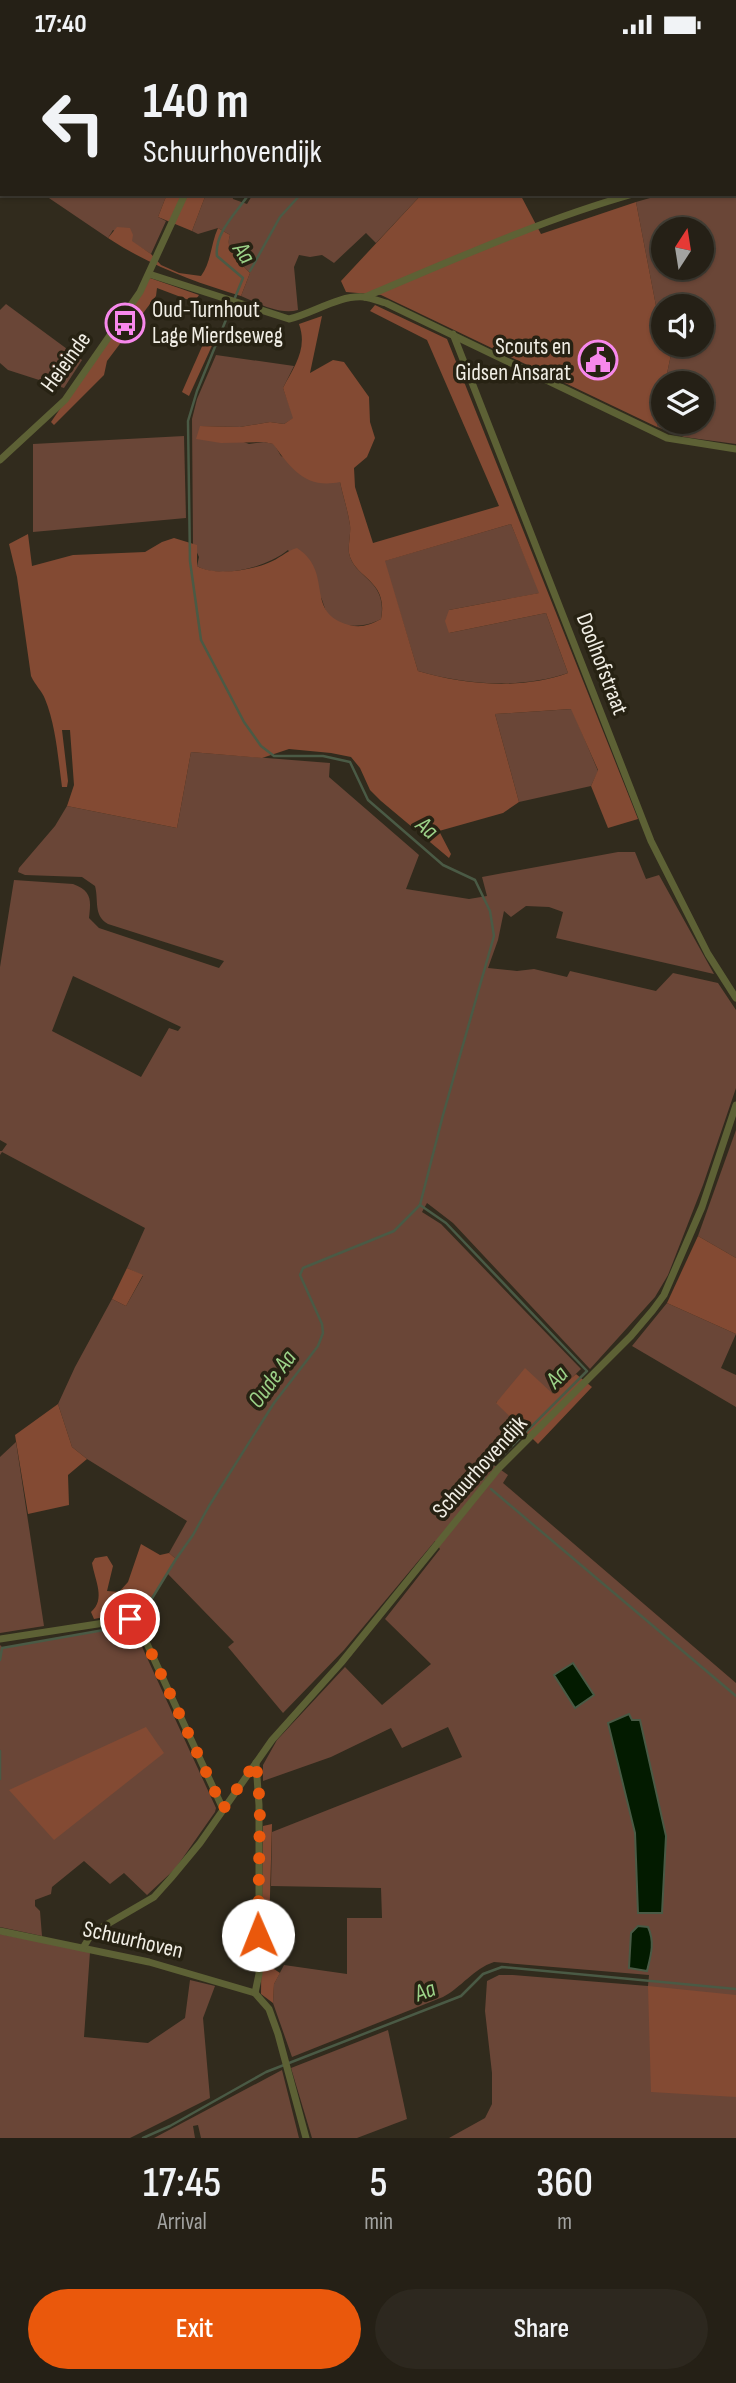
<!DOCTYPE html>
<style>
:root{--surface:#252016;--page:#2d281f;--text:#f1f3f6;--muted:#a3a3a1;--line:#423e35;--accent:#ea580c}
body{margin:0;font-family:"Sofia Sans Condensed",sans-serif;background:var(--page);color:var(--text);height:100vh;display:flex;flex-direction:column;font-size:26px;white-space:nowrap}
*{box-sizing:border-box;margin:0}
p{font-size:23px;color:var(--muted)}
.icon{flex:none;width:38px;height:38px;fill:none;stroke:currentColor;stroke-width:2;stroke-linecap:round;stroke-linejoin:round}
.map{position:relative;height:2089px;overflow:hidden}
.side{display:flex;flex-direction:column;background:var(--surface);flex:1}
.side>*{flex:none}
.banner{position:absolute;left:0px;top:0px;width:737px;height:147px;box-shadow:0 2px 5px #0004,0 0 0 2px var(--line);background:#252016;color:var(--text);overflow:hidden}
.needle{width:46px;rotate:12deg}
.controls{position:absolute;left:651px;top:168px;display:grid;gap:14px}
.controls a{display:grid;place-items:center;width:63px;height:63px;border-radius:50%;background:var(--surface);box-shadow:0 2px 5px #0004,0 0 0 2px var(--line);font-size:35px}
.pin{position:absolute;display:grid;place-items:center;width:60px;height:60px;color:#fff;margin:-30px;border:4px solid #fff;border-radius:50%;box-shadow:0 2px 7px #0007}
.me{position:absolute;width:77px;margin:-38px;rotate:359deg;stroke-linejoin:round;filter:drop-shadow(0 0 5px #0008)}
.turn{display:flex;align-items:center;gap:24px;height:147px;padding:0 28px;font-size:32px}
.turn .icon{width:91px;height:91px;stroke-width:2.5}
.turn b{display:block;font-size:49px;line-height:60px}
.eta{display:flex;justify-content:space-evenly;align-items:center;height:119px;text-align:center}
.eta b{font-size:42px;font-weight:600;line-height:49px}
.primary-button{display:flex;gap:14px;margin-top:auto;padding:14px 28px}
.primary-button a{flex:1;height:80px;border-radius:42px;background:var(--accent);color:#fff;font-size:28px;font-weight:600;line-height:80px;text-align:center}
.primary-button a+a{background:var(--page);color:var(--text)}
.status{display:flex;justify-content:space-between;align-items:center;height:49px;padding:0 35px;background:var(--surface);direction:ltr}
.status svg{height:19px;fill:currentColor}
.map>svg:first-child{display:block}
</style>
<div class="status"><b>17:40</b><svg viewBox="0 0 49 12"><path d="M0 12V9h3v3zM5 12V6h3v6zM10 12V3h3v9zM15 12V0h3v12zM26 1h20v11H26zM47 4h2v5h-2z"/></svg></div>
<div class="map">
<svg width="736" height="2089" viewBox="0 0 736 2089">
<rect width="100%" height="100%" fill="#312b1d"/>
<g fill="#6a4637" fill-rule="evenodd">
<path d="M736,125V395L684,388L657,378L663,345V373H702V334H665L673,296H702V257H656L636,153L664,145H735ZM663,180H702V219H663Z"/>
<polygon points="43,145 167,145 158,168 166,172 151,205 113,181 108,189"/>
<path d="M206,145H232L233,150L247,155L253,145H422L376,194L366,184L334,214L322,206L310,208L299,206L294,218L298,261C279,266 258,254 241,247L250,224C239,212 224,203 230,186L218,179L198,185L192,182Z"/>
<polygon points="6,255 82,311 64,339 8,321 0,314 0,261"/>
<path d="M216,306L294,317L283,339L294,369L284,375L270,373L240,378L200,377L249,395L264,393L274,395L281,407L340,433C343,447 348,462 350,476C351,485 348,495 349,504C354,530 388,530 381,570C366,578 342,581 329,567C324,561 324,553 320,547C312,531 298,516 288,501C267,518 221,531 197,517L199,508L193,495L192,370L197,350Z"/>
<polygon points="184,387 186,469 33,483 33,395"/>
<path d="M511,475L540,544L449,561V584L546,564L568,624C520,640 466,636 418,622L384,512Z"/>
<polygon points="572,660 598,722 591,737 519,753 495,665"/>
<path d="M191,703L330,714L329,728L419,806L406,840L469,850L487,847L482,828L618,803H635L646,830L659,826L714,925L556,889L563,863L549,858L526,857L511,868L504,862L498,891L488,919L517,922L534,920L567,928L570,922L656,942L673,924L718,934L736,961V1039L703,1136L668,1226L655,1248L590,1320L453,1174L427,1154L422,1163L441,1175L581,1320L554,1346L496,1353L523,1380L490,1413L508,1426L503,1434L736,1634V2089H449L485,2069L492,2055V2024L485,1962L487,1932L499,1926H513L648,1937L649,1926L494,1913C473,1920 462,1938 443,1948L292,2008L273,1954L274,1935L284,1916L347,1925V1869H382L381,1839L271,1837L272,1783L462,1708L448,1678L402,1699L391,1679L331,1708L263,1732V1716L277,1691L345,1618L382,1656L431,1615L385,1570L440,1500L435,1492L344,1601L283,1664L228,1598L234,1593L167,1524L176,1510L169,1504L187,1472L87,1410L72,1398L58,1355L75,1318L112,1250L126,1257L143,1227L127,1219L145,1179L2,1103L0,1106V1102H2L7,1095L0,1091V918L14,831L73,835C92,842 91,851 89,869L99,879L219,919L224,912L108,875C93,866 99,852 95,837L82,828L25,826L18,823L19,819L55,777L67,757L177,779ZM73,927L181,978L178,982L169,979L141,1028L52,982ZM632,1671H640L661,1864L638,1863L635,1784L608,1674ZM631,1884L647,1921V1922L629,1919Z"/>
<polygon points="736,1081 736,1209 698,1187"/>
<polygon points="667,1254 736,1285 721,1319 736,1326 736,1358 632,1297"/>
<polygon points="16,1393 44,1577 0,1584 0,1408"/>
<polygon points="132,1576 216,1759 215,1763 175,1820 147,1846 124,1824 110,1835 84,1812 52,1838 51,1845 35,1851 35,1857 40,1862 42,1887 0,1878 0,1596 3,1599"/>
<polygon points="0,1885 90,1903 84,1988 148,1994 185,1969 190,1931 215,1937 203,1969 210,2049 130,2089 0,2089"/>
<polygon points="388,1981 407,2070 357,2089 312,2089 291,2019"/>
<polygon points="282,2021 299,2089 201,2089 198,2076 193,2077 195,2089 154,2089"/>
</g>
<g fill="#834a33" fill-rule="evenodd">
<polygon points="0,0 90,0 2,2 2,116"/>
<polygon points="511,0 736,0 736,109 735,2"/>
<polygon points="167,145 206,145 192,182 158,168"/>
<polygon points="422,145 520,145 541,185 636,153 656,257 663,258 663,296 673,296 665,334 663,334 657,378 381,246 346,243 341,232"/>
<path d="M117,178L130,179L133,186L132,192L151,205L161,216L179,224L201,227C211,214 211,194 218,179L230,186C224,202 240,213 250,224L241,247C194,233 149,216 108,189Z"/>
<polygon points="150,229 199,246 194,253 157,239 156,247 107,312 104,326 54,376 51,373"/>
<path d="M375,256L447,290L638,770L608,779L591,737L598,721L571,660L495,665L519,753L503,764L439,782L451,805L449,809L381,752L370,741L360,719L351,708L331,704L289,700L262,709L191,703L177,779L67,757L74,736L70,681H62L68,732L67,738H62C58,709 56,677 45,650C42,642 35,636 31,627L17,528L9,495L28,485L32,517L73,506L145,503L162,493L174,489L197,496V517C214,527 249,522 268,514C279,510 286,502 297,499C335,524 303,563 349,576C361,579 370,576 381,570C389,530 354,530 349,504C348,495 351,485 350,476C348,462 343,447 340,433C306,440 292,421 273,395L264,393L221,394L196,390L200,377L240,378L270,373L284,375L293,369L283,339C294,318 308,300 299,275L322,267L310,324L333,311L344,313L369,348L370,373L375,389L367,408L354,419L355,438L373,494L499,457L427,291L370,262ZM511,475L539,544L449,561L445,572L449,584L546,564L568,624C521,641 465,636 418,622L385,512Z"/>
<polygon points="207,286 216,288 189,347 182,343"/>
<polygon points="698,1187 736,1209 736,1285 667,1254"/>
<polygon points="127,1219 143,1226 126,1257 112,1250"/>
<polygon points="525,1319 553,1345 576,1325 592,1338 538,1395 496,1354"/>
<polygon points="58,1355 72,1398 87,1410 68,1426 69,1456 28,1465 15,1386"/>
<path d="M141,1495L160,1506L169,1504L176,1510L140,1569L131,1563L94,1570L91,1563C106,1550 95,1532 92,1514L95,1509L107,1507L113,1517L107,1542L119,1543L128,1533Z"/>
<polygon points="146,1678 164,1704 54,1791 9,1741"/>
<polygon points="272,1775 268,1916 280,1924 274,1935 273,1954 261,1945 263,1777"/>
<polygon points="648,1937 736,1946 736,2048 651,2043"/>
</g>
<g fill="#031b00" stroke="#4a5a45" stroke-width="2">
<polygon points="573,1614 594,1646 575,1659 554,1626"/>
<polygon points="629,1665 632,1671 640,1671 666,1787 662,1864 638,1864 635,1784 608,1674"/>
<path d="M638,1877L648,1878C655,1893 651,1906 647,1922L629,1919L631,1884Z"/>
</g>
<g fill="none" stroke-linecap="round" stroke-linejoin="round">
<g stroke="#4a5a45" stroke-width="2.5">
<polyline points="327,0 329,2"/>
<polyline points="342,2 344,0"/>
<path d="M249,145C237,163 214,184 217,207L243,229L197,342L188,372L190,512L201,591L244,673L261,697L274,707H323L350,713L368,751L443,816L475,831L490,862L494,887L443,1066L420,1156L446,1174L587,1322L485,1424L483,1430"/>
<polyline points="250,222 280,168 301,145"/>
<polyline points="491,1440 736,1647"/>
<polyline points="140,1569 176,1510 193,1486 209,1457 274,1354 318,1297 323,1284 322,1275 300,1226 303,1219 394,1182 420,1156"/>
<polyline points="0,1611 2,1599 132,1576"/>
<polyline points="0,1702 0,1730"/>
<polyline points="143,2089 170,2077 266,2023 461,1947 483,1925 502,1918 736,1940"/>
</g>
<g stroke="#5d6135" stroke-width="7">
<polyline points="247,2 248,0"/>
<polyline points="735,117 736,116"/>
<path d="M149,225L289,270C314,264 338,246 364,248C371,249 379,252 386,254L667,389L736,400"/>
<path d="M365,248C453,211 541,171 633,145"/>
<polyline points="453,285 651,792 708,905 736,949"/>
<polyline points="0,411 65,351 140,243 185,145"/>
<polyline points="0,1590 130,1570 137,1573 223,1760"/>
<polyline points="0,1882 149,1913 255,1944 269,1960 278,1985 306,2089"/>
<polyline points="83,1899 92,1884 154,1848 171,1829 200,1794 272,1691 341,1614 498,1420 631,1287 653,1261 664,1246 702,1158 736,1056"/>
<polyline points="255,1944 259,1925 259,1756 256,1714"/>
</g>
</g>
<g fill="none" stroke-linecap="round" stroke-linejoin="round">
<polyline stroke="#ea580c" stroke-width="12" stroke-dasharray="0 21.6" points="130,1570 137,1573 223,1760 256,1713 260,1756 258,1886"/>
</g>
<defs>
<symbol id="bus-ring" viewBox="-11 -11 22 22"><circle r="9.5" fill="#272213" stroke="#f788ec" stroke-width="1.5"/><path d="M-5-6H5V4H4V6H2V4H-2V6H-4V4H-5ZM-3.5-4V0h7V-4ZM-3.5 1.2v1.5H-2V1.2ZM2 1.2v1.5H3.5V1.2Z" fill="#f788ec"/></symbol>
<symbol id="civic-ring" viewBox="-11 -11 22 22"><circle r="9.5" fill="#272213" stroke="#f788ec" stroke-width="1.5"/><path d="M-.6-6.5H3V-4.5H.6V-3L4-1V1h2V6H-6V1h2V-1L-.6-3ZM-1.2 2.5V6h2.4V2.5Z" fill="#f788ec"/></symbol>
</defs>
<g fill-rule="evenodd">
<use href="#bus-ring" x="103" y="252" width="44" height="44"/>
<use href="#civic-ring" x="576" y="289" width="44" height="44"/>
</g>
<g text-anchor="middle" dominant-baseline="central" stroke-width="7" stroke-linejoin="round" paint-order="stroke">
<g font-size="23" fill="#f1eee5" stroke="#272213" text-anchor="start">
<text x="152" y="261">Oud-Turnhout<tspan x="152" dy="26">Lage Mierdseweg</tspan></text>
<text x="571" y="298" text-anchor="end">Scouts en<tspan x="571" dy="26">Gidsen Ansarat</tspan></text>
</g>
<g font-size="23" fill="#f1eee5" stroke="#272213">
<text transform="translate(66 313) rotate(-54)">Heieinde</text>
<text transform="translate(602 615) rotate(69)">Doolhofstraat</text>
<text transform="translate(480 1418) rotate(-48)">Schuurhovendijk</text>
<text transform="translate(133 1891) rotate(13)">Schuurhoven</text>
</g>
<g font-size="24" font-style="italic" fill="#9cd288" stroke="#272213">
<text transform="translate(244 204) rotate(57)">Aa</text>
<text transform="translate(427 779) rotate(41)">Aa</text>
<text transform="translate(557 1328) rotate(-46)">Aa</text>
<text transform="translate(272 1330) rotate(-54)">Oude Aa</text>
<text transform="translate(425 1942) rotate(-21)">Aa</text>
</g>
</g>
</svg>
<div class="controls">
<a><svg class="needle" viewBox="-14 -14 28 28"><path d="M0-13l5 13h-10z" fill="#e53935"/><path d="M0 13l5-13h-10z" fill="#a3a3a1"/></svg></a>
<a><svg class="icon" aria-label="sound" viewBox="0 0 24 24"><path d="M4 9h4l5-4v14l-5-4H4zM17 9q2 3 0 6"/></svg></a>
<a><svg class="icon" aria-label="layers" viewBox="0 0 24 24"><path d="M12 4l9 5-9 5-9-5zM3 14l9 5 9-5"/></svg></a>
</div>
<div class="pin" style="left:130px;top:1570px;background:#d93025"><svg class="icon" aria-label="arrive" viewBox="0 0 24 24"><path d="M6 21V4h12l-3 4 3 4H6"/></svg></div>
<svg class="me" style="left:258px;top:1886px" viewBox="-20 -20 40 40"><circle r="19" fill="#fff"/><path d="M0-13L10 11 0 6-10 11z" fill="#ea580c"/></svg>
<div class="banner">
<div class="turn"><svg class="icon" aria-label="left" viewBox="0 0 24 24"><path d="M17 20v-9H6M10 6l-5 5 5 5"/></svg><div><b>140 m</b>Schuurhovendijk</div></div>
</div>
</div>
<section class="side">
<div class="eta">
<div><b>17:45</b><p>Arrival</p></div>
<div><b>5</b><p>min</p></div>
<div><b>360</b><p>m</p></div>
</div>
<div class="primary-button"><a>Exit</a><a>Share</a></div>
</section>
